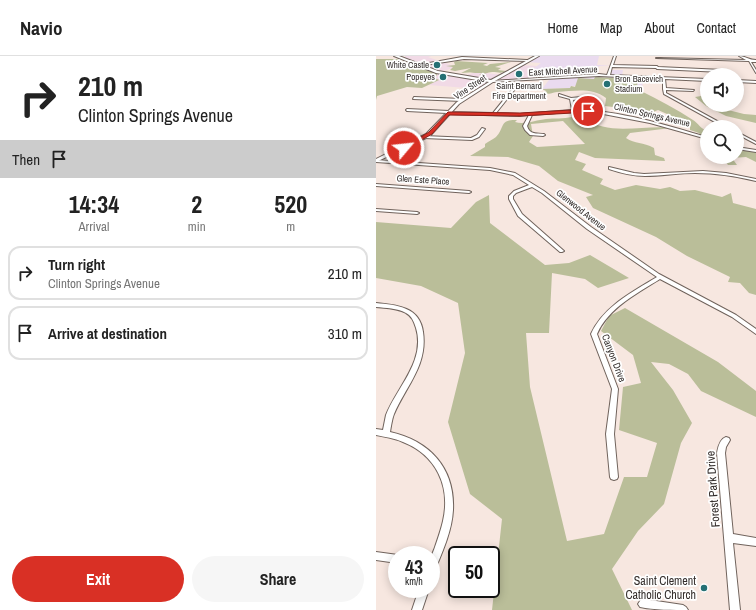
<!DOCTYPE html>
<style>
:root{--surface:#fff;--page:#f6f6f6;--text:#222;--muted:#767676;--line:#e0e0e0;--accent:#d93025}
body{margin:0;font-family:"Archivo Narrow",sans-serif;background:var(--page);color:var(--text);height:100vh;display:flex;flex-direction:column;font-size:15px;white-space:nowrap}
*{box-sizing:border-box;margin:0}
p{font-size:13px;color:var(--muted)}
.icon{flex:none;width:22px;height:22px;fill:none;stroke:currentColor;stroke-width:2;stroke-linecap:round;stroke-linejoin:round}
.map{position:relative;flex:1;overflow:hidden}
.drawer{display:flex;flex-direction:column;background:var(--surface);width:376px}
.drawer>*{flex:none}
.hud{background:#fff;color:var(--text);overflow:hidden}
.buttons{position:absolute;left:324px;top:12px;display:grid;gap:8px}
.buttons a{display:grid;place-items:center;width:44px;height:44px;border-radius:50%;background:var(--surface);box-shadow:0 2px 10px #0003;font-size:20px}
.speed{position:absolute;left:12px;top:490px;display:flex;gap:8px;font-size:20px;font-weight:700;text-align:center}
.speed>*{display:grid;place-content:center;width:52px;height:52px;border-radius:50%;background:var(--surface);box-shadow:0 2px 10px #0003;line-height:1}
.speed small{font-size:10px;font-weight:400}
.speed .limit{border:2px solid #111;border-radius:6px;background:#fff;color:#111}
.pin{position:absolute;display:grid;place-items:center;width:34px;height:34px;color:#fff;margin:-17px;border:2px solid #fff;border-radius:50%;box-shadow:0 1px 4px #0007}
.me{position:absolute;width:44px;margin:-22px;rotate:62deg;stroke-linejoin:round;filter:drop-shadow(0 0 3px #0008)}
.turn{display:flex;align-items:center;gap:14px;height:84px;padding:0 12px;font-size:18px}
.turn .icon{width:52px;height:52px;stroke-width:2.5}
.turn b{display:block;font-size:28px;line-height:34px}
.then{display:flex;align-items:center;height:38px;padding:0 12px;background:#0003;gap:8px;font-size:15px}
.eta{display:flex;justify-content:space-evenly;align-items:center;height:68px;text-align:center}
.eta b{font-size:24px;font-weight:700;line-height:28px}
.cta{display:flex;gap:8px;margin-top:auto;padding:8px 12px}
.cta a{flex:1;height:46px;border-radius:24px;background:var(--accent);color:#fff;font-size:16px;font-weight:700;line-height:46px;text-align:center}
.cta a+a{background:var(--page);color:var(--text)}
ul{padding:0;list-style:none}
li{display:flex;align-items:center;gap:12px;height:54px;margin:0 8px 6px;padding:0 4px;border:2px solid var(--line);border-radius:12px}
li div{flex:1}
li b{display:block;font-size:15px}
li em{font-style:normal}
header{display:flex;align-items:center;gap:24px;box-sizing:border-box;height:56px;padding:0 20px;background:var(--surface);border-bottom:1px solid var(--line)}
header strong{font-size:19px}
nav{display:flex;gap:22px;margin-inline-start:auto;font-size:14px}
main{display:flex;flex:1;min-height:0}
.map>svg:first-child{display:block}
</style>
<header>
<strong>Navio</strong>
<nav><a>Home</a><a>Map</a><a>About</a><a>Contact</a></nav>
</header>
<main>
<section class="drawer">
<div class="hud">
<div class="turn"><svg class="icon" aria-label="right" viewBox="0 0 24 24"><path d="M7 20v-9h11M14 6l5 5-5 5"/></svg><div><b>210 m</b>Clinton Springs Avenue</div></div>
<div class="then">Then<svg class="icon" aria-label="arrive" viewBox="0 0 24 24"><path d="M6 21V4h12l-3 4 3 4H6"/></svg></div>
</div>
<div class="eta">
<div><b>14:34</b><p>Arrival</p></div>
<div><b>2</b><p>min</p></div>
<div><b>520</b><p>m</p></div>
</div>
<ul>
<li><svg class="icon" aria-label="right" viewBox="0 0 24 24"><path d="M7 20v-9h11M14 6l5 5-5 5"/></svg><div><b>Turn right</b><p>Clinton Springs Avenue</p></div><em>210 m</em></li>
<li><svg class="icon" aria-label="arrive" viewBox="0 0 24 24"><path d="M6 21V4h12l-3 4 3 4H6"/></svg><div><b>Arrive at destination</b></div><em>310 m</em></li>
</ul>
<div class="cta"><a>Exit</a><a>Share</a></div>
</section>
<div class="map">
<svg width="380" height="554" viewBox="0 0 380 554">
<rect width="100%" height="100%" fill="#f7e7e0"/>
<g fill="#f1dae6">
<polygon points="29,0 56,0 52,1 81,11 64,16 29,4"/>
<polygon points="145,9 161,10 154,15 160,23 116,25 104,33 53,29 62,24 59,22 62,17 87,20 100,16 128,19"/>
</g>
<g fill="#eadbef">
<polygon points="161,0 223,0 221,9 236,9 223,10 220,14 183,15 157,13 165,7 151,6"/>
<polygon points="234,14 247,14 246,20 267,21 266,34 195,30 194,32 166,33 173,24 172,22 232,19"/>
</g>
<g fill="#babe99" fill-rule="evenodd">
<polygon points="0,3 22,3 37,10 35,11 39,11 62,17 59,22 63,24 46,32 31,31 1,40 0,44"/>
<path d="M80,5L112,7L107,9L111,10L114,8L135,6L119,11L125,12L122,14L130,15C124,18 123,16 116,16C112,16 107,19 103,19L106,17H94L99,16L85,17L95,12L79,15L74,14L77,11L70,10L79,9L78,6Z"/>
<path d="M219,21L248,22L261,26L262,34H266L265,35C283,44 300,53 317,64C322,67 325,73 331,75V88L323,77L314,74V69L302,65H296L291,58L282,54L277,56L282,62L260,54L229,50L230,42C216,31 198,35 181,36C175,37 172,39 166,37L170,35L166,33L194,32L195,30L199,31L202,22L218,23Z"/>
<polygon points="326,35 331,35 331,49 341,49 340,51 368,58 380,59 380,67 350,60 330,50 319,41 331,39"/>
<path d="M202,57L201,62H211C229,81 272,68 295,72L254,77L250,82C259,88 267,86 278,92L279,99L288,102L289,105L219,102L203,96L199,104L210,108L206,114L227,123L224,128L239,134L260,129L284,133L294,131L304,135L319,134L346,141L355,137L357,147L380,153V239L373,237L364,227L352,226L354,221L311,200L280,181L217,152L210,141L217,139L182,125L163,110L132,101L94,100L109,91V88C112,86 117,83 120,81C129,72 123,63 141,64L139,66C149,69 160,64 170,63C179,62 187,63 196,61L195,58ZM187,65L209,88L161,91L153,86L157,80L155,68Z"/>
<polygon points="361,92 380,95 380,106 370,101 356,102 361,109 352,109 346,101 361,101"/>
<polygon points="113,139 114,167 169,209 193,207 214,199 253,222 222,232 209,223 176,217 173,277 150,277 154,331 191,485 228,478 248,421 271,421 281,387 243,374 247,331 265,327 257,299 225,275 233,260 249,252 342,306 380,335 380,361 325,335 312,318 293,308 275,306 297,334 316,367 305,387 288,448 262,475 236,513 256,554 116,554 126,463 94,438 72,366 89,297 82,247 45,230 0,222 0,166 75,172 100,146"/>
</g>
<g fill="none" stroke-linecap="round" stroke-linejoin="round">
<defs>
<g id="minor">
<polygon points="238,0 240,0 237,9 281,10 282,11 347,14 346,16 281,13 280,12 236,11 234,19 331,23 331,25 289,23 290,32 318,34 317,35 290,34 290,37 352,71 348,71 288,38 287,33 287,23 223,20 116,26 115,25 223,18 231,19"/>
<path d="M363,0C369,0 373,4 380,4V6H375L380,14V17L373,5L280,2L370,4Z"/>
<polygon points="86,1 151,4 152,5 88,3 43,10 42,9"/>
<polygon points="361,24 380,25 380,27 361,26"/>
<path d="M138,31L140,32L120,57L144,58L196,54L194,43L183,40V38L195,42L215,40L216,42L197,44L198,48H213L214,49L213,50H198L199,54C243,54 289,69 331,81V83L274,67L217,56H193L156,59L151,70C154,79 160,77 168,78L169,79L167,80L154,79L149,74L147,70L153,59L144,60L72,58L71,57L31,55L30,54L31,53L73,55L74,56L117,57Z"/>
<polygon points="38,41 86,43 87,44 86,45 37,43"/>
<polygon points="106,72 109,73 103,81 96,84 48,82 46,81 48,80 95,82 101,79"/>
<polygon points="361,76 380,86 380,88 361,78"/>
<polygon points="361,91 380,94 380,96 361,93"/>
<path d="M0,104L114,112L139,117L168,135L215,171L283,218L360,259L380,273V278L356,261L284,223C262,237 232,252 221,278L242,333L238,378L242,421L241,423L238,424L235,423L234,421L230,378L236,333L215,278C227,251 256,236 281,221L211,173L166,137L156,131L140,137L137,140V143L146,158L188,195L186,196H184L142,160L133,143V140L138,135L153,129L137,119L114,114L0,106Z"/>
<path d="M233,111L258,117L268,118L327,115L350,117L380,123V125C360,120 339,117 319,117C302,117 286,120 269,120C256,120 245,117 233,113Z"/>
<polygon points="0,128 93,135 95,136 93,137 0,130"/>
<polygon points="0,153 41,156 43,157 41,158 0,155"/>
<path d="M0,247C21,249 44,251 47,276C52,309 30,330 18,358C16,363 15,370 14,376C54,385 79,412 77,454C76,475 66,497 58,516L55,518C55,513 54,507 55,502C56,498 58,494 59,491C62,482 65,474 67,465C75,430 60,399 27,386C18,382 9,381 0,379V373L7,374C8,369 9,364 10,359C21,331 50,305 40,272C38,266 36,260 30,257C21,252 10,252 0,251Z"/>
<path d="M350,381L353,382L354,384L350,391L349,397L357,478L380,482V490L357,487L364,554H354L341,397C342,391 344,383 350,381Z"/>
<polygon points="0,496 22,499 21,499 21,507 0,504"/>
<polygon points="43,533 53,533 46,554 36,554"/>
<path d="M267,543L307,549L310,551L312,554C298,554 277,554 264,551L262,548L264,545Z"/>
</g>
<polygon id="major" points="18,0 23,0 62,15 115,24 159,0 163,0 117,26 83,48 54,80 0,106 0,103 50,78 81,46 113,26 60,17"/>
</defs>
<use href="#minor" stroke="#70635c" stroke-width="2"/>
<use href="#major" stroke="#70635c" stroke-width="2"/>
<use href="#minor" fill="#fff" fill-rule="evenodd"/>
<use href="#major" fill="#fff" fill-rule="evenodd"/>
</g>
<polygon fill="#d93025" stroke="#8d1f18" points="212,53 214,56 144,60 73,59 56,78 30,93 26,92 53,76 72,56 144,57"/>
<g fill="#257074" stroke="#fff" stroke-width="1.5">
<circle cx="61" cy="9" r="4"/>
<circle cx="143" cy="18" r="4"/>
<circle cx="67" cy="21" r="4"/>
<circle cx="231" cy="28" r="4"/>
<circle cx="328" cy="532" r="4"/>
</g>
<g text-anchor="middle" dominant-baseline="central" stroke-width="3.5" stroke-linejoin="round" paint-order="stroke">
<g font-size="9" fill="#332d2b" stroke="#fff" text-anchor="end">
<text x="53" y="9">White Castle</text>
<text x="59" y="21">Popeyes</text>
<text x="239" y="23" text-anchor="start">Bron Bacevich<tspan x="239" dy="10">Stadium</tspan></text>
<text x="143" y="30" text-anchor="middle">Saint Bernard<tspan x="143" dy="10">Fire Department</tspan></text>
</g>
<g font-size="9" fill="#332d2b" stroke="#fff">
<text transform="translate(187 15) rotate(-3)">East Mitchell Avenue</text>
<text transform="translate(94 31) rotate(-34)">Vine Street</text>
<text transform="translate(276 59) rotate(13)">Clinton Springs Avenue</text>
<text transform="translate(47 124) rotate(4)">Glen Este Place</text>
<text transform="translate(205 154) rotate(38)">Glenwood Avenue</text>
</g>
<g font-size="10" fill="#332d2b" stroke="#fff">
<text transform="translate(238 302) rotate(69)">Canyon Drive</text>
</g>
<g font-size="12" fill="#332d2b" stroke="#fff">
<text transform="translate(337 433) rotate(-94)">Forest Park Drive</text>
</g>
<g font-size="12" fill="#332d2b" stroke="#fff" text-anchor="end">
<text x="320" y="525">Saint Clement<tspan x="320" dy="14">Catholic Church</tspan></text>
</g>
</g>
</svg>
<div class="buttons">
<a><svg class="icon" aria-label="sound" viewBox="0 0 24 24"><path d="M4 9h4l5-4v14l-5-4H4zM17 9q2 3 0 6"/></svg></a>
<a><svg class="icon" aria-label="search" viewBox="0 0 24 24"><circle cx="10" cy="10" r="6"/><path d="M15 15l6 6"/></svg></a>
</div>
<div class="speed"><div>43<small>km/h</small></div><div class="limit">50</div></div>
<div class="pin" style="left:212px;top:55px;background:#d93025"><svg class="icon" aria-label="arrive" viewBox="0 0 24 24"><path d="M6 21V4h12l-3 4 3 4H6"/></svg></div>
<svg class="me" style="left:28px;top:92px" viewBox="-20 -20 40 40"><circle r="17" fill="#d93025" stroke="#fff" stroke-width="3"/><path d="M0-11L8 9 0 5-8 9z" fill="#fff"/></svg>
</div>
</main>
